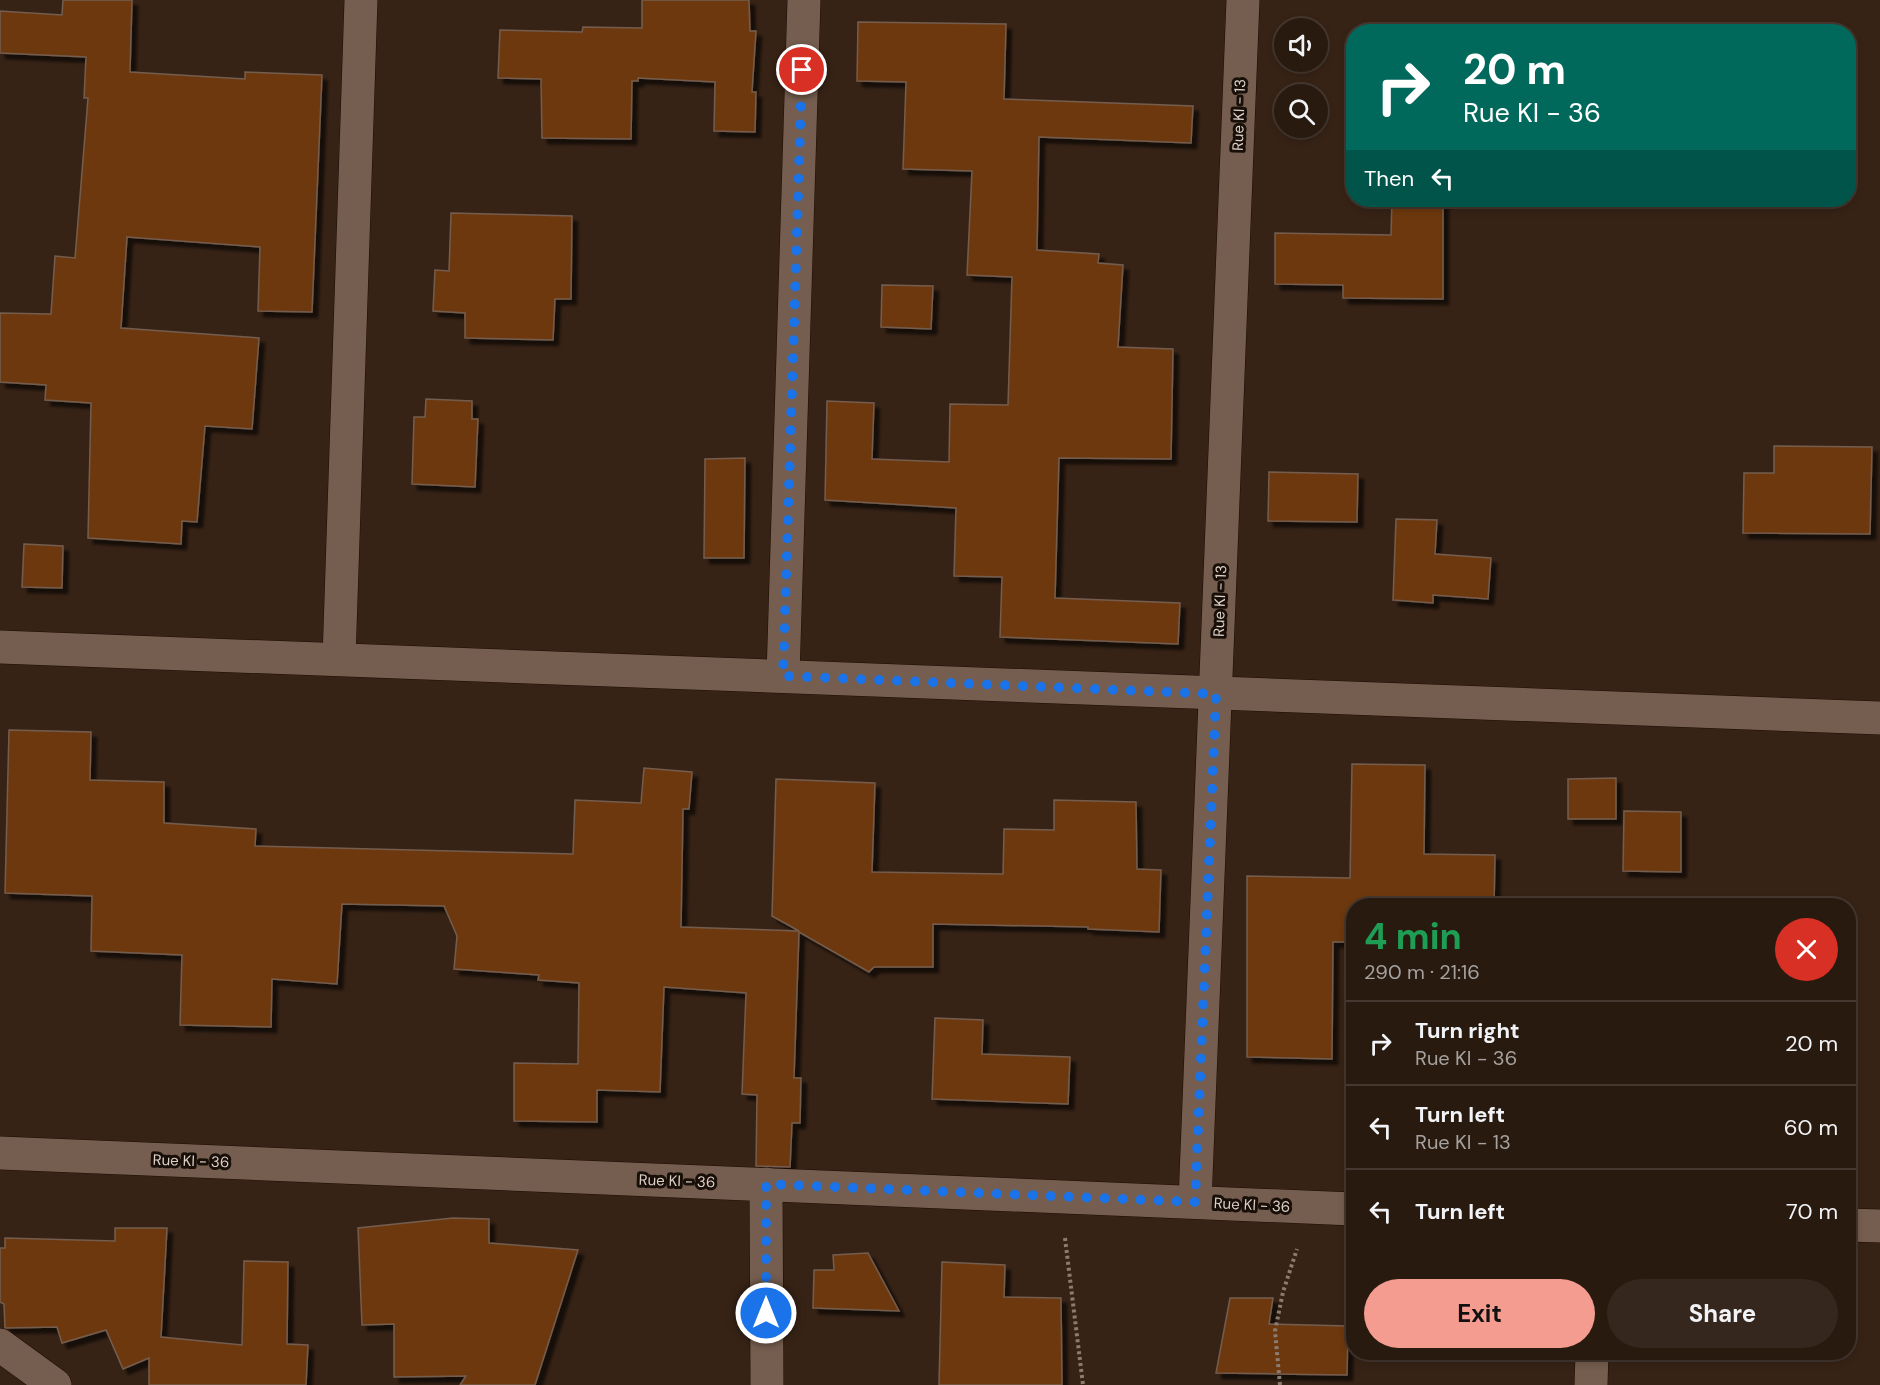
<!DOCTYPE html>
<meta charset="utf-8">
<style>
:root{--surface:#291a10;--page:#35271e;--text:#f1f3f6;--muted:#a5a19f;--line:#453830;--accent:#f59c90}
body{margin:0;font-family:"DM Sans",sans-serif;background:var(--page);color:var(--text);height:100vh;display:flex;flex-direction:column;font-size:22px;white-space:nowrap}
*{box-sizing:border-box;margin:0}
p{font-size:20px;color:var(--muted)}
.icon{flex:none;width:33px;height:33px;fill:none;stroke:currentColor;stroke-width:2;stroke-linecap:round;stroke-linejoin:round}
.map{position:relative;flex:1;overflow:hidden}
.side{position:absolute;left:1346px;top:898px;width:510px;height:462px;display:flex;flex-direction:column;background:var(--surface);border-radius:24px;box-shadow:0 3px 9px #0003,0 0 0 2px var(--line)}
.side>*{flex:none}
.hud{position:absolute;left:1346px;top:24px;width:510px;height:183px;border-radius:24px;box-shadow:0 3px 9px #0003,0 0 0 2px var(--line);background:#00695c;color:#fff;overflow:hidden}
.tools{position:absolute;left:1274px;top:18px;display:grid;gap:12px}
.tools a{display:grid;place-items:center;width:54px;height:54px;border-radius:50%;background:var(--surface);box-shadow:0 3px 9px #0003,0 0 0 2px var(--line);font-size:30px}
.pin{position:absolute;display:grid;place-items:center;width:51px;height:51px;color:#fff;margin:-26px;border:3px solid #fff;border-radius:50%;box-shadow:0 2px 6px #0007}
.me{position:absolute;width:66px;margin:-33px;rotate:0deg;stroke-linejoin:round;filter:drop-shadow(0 0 4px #0008)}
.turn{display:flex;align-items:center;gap:21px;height:126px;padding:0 18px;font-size:27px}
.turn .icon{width:78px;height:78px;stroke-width:2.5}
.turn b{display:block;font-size:42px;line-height:51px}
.then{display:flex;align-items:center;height:57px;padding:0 18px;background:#0003;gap:12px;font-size:22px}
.round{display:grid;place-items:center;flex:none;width:63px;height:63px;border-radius:32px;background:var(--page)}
.overview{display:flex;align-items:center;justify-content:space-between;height:102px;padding:0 18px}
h1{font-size:36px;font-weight:700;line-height:45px;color:#1e9e55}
.action{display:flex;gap:12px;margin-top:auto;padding:12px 18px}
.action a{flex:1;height:69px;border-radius:36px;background:var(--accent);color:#111;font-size:24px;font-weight:700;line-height:69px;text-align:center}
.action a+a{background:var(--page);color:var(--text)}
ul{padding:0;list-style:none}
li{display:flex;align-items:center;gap:18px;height:84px;padding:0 18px;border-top:2px solid var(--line)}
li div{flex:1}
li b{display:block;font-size:22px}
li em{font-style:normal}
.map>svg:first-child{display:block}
</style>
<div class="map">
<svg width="1880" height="1385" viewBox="0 0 1880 1385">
<defs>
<filter id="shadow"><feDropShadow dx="5.5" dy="5.5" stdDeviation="1.5" flood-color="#0009"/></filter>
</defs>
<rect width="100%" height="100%" fill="#372316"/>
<g fill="#6d3910" stroke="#745d4e" stroke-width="1.5" filter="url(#shadow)">
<polygon points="63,0 132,0 130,72 245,79 245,72 322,75 312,312 258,311 260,247 127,237 121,328 259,338 252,429 205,426 197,522 182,521 181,544 88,538 91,403 45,400 46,385 0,382 0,313 51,314 55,256 75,258 88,98 84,98 86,57 0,53 0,11 62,15"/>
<polygon points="642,0 749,0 750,31 756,31 752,92 756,92 755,132 714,131 715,82 638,78 638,81 632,81 631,139 542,138 541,79 498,78 500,30 582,32 583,27 642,28"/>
<polygon points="858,22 1006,24 1004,99 1193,106 1191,143 1039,137 1037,250 1099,254 1098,263 1123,265 1118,347 1173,349 1171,459 1059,458 1055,598 1180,603 1178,644 1000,637 1002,577 954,576 956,508 825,500 827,401 874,403 872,459 949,462 950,404 1008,405 1012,277 967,275 972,171 903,169 906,82 857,81"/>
<polygon points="1392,200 1443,200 1443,299 1343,298 1343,285 1275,284 1275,233 1391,235"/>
<polygon points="451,213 572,216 571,299 555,299 553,340 465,338 465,313 433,311 435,270 449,271"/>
<polygon points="882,285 933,286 931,329 881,327"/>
<polygon points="426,399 472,401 472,419 478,419 475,487 412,484 414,417 425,417"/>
<polygon points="1774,446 1872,447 1870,534 1743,533 1744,473 1774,473"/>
<polygon points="745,458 744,558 704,558 705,459"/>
<polygon points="1269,472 1358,474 1357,522 1268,521"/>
<polygon points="1396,519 1437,520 1435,554 1491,558 1488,599 1433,595 1433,603 1393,600"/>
<polygon points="24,544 63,546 62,588 22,587"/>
<polygon points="9,730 91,732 90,780 164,782 164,823 256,829 255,846 573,854 575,800 641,803 644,768 692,772 689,809 683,809 681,927 799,931 772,916 776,779 875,783 872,872 1003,874 1004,829 1054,830 1054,800 1136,802 1137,869 1161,870 1159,932 1088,929 1088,927 933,924 933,967 874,967 869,972 799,932 794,1078 801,1078 800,1123 792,1123 790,1167 756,1166 757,1095 742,1094 746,993 664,987 660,1092 597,1090 597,1122 514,1121 514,1063 578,1064 579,983 538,980 539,975 454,969 457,936 444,906 342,904 337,984 272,979 271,1027 180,1025 182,955 91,951 92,896 5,893"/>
<polygon points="1352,764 1425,765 1424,854 1495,855 1494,906 1353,906 1353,942 1333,942 1332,1059 1247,1057 1247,876 1350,878"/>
<polygon points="1616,778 1616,819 1568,819 1568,779"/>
<polygon points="1624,811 1681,812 1681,872 1623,871"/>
<polygon points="935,1018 983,1020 982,1054 1070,1057 1068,1104 932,1099"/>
<polygon points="453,1218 489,1219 489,1243 578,1250 535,1385 460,1385 466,1376 394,1377 394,1324 362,1325 358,1228"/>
<polygon points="115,1228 167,1228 161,1337 242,1345 244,1261 288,1262 287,1344 308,1345 306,1385 149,1385 149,1358 123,1369 106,1330 62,1343 57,1327 5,1328 4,1304 0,1302 0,1248 5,1248 5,1238 115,1241"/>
<polygon points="868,1253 899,1311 813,1308 814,1270 834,1270 833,1255"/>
<polygon points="942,1262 1005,1265 1004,1297 1061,1298 1062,1385 939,1385"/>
<polygon points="1230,1298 1273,1298 1269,1324 1348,1326 1347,1375 1216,1373"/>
</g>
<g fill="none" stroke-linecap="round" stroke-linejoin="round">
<defs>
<g id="minor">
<polyline points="0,647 1880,718"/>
<polyline points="339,659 361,0"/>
<polyline points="783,676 804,0"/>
<polyline points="0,1153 1353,1209"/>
<polyline points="766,1184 767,1385"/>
<polyline points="1195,1202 1243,0"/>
<polyline points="1848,1225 1880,1226"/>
<polyline points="0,1345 55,1385"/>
<polyline points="1591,1385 1592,1353"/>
</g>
</defs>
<use href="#minor" stroke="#1d0c02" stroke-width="34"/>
<g stroke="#8b7b70" stroke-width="4" stroke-dasharray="3 3" stroke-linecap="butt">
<polyline points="1065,1238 1083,1385"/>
<polyline points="1280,1385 1275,1331 1283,1292 1297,1249"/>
</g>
<use href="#minor" stroke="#755e4f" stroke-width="33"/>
</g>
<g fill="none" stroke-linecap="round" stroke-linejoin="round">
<polyline stroke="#1a73e8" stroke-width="10" stroke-dasharray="0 18" points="766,1313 766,1184 1195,1202 1216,694 783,676 802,70"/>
</g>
<g text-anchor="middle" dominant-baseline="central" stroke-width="6" stroke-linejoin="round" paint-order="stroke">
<g font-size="15" fill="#ddd0c7" stroke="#180f09">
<text transform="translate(1239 115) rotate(-88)">Rue KI - 13</text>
<text transform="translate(1220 601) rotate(-88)">Rue KI - 13</text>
<text transform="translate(191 1161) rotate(2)">Rue KI - 36</text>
<text transform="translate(677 1181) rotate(2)">Rue KI - 36</text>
<text transform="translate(1252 1205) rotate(3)">Rue KI - 36</text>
</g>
</g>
</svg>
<div class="tools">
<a><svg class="icon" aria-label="sound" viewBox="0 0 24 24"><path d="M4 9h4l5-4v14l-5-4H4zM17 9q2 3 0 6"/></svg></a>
<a><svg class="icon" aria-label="search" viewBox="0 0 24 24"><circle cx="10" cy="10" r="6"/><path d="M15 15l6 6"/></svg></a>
</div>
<div class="pin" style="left:802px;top:70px;background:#d93025"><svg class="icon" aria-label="arrive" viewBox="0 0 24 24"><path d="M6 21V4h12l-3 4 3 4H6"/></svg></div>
<svg class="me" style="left:766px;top:1313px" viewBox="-20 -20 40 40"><circle r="17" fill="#1a73e8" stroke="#fff" stroke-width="3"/><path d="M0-11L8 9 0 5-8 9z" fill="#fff"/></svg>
<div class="hud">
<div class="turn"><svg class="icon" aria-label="right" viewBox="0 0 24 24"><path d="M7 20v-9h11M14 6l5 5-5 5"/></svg><div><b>20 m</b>Rue KI - 36</div></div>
<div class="then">Then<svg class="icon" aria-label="left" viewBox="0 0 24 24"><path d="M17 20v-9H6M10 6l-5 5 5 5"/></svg></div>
</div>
<section class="side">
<div class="overview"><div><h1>4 min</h1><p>290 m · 21:16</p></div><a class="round" style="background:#d93025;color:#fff"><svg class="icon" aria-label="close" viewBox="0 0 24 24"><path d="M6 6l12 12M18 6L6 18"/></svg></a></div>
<ul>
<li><svg class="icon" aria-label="right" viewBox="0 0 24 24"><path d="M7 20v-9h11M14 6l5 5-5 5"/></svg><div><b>Turn right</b><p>Rue KI - 36</p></div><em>20 m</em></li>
<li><svg class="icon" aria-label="left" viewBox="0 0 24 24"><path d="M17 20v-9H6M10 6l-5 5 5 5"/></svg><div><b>Turn left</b><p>Rue KI - 13</p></div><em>60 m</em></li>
<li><svg class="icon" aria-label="left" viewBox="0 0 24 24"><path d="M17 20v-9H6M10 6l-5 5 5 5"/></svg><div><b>Turn left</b></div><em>70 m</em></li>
</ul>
<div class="action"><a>Exit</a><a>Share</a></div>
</section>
</div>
